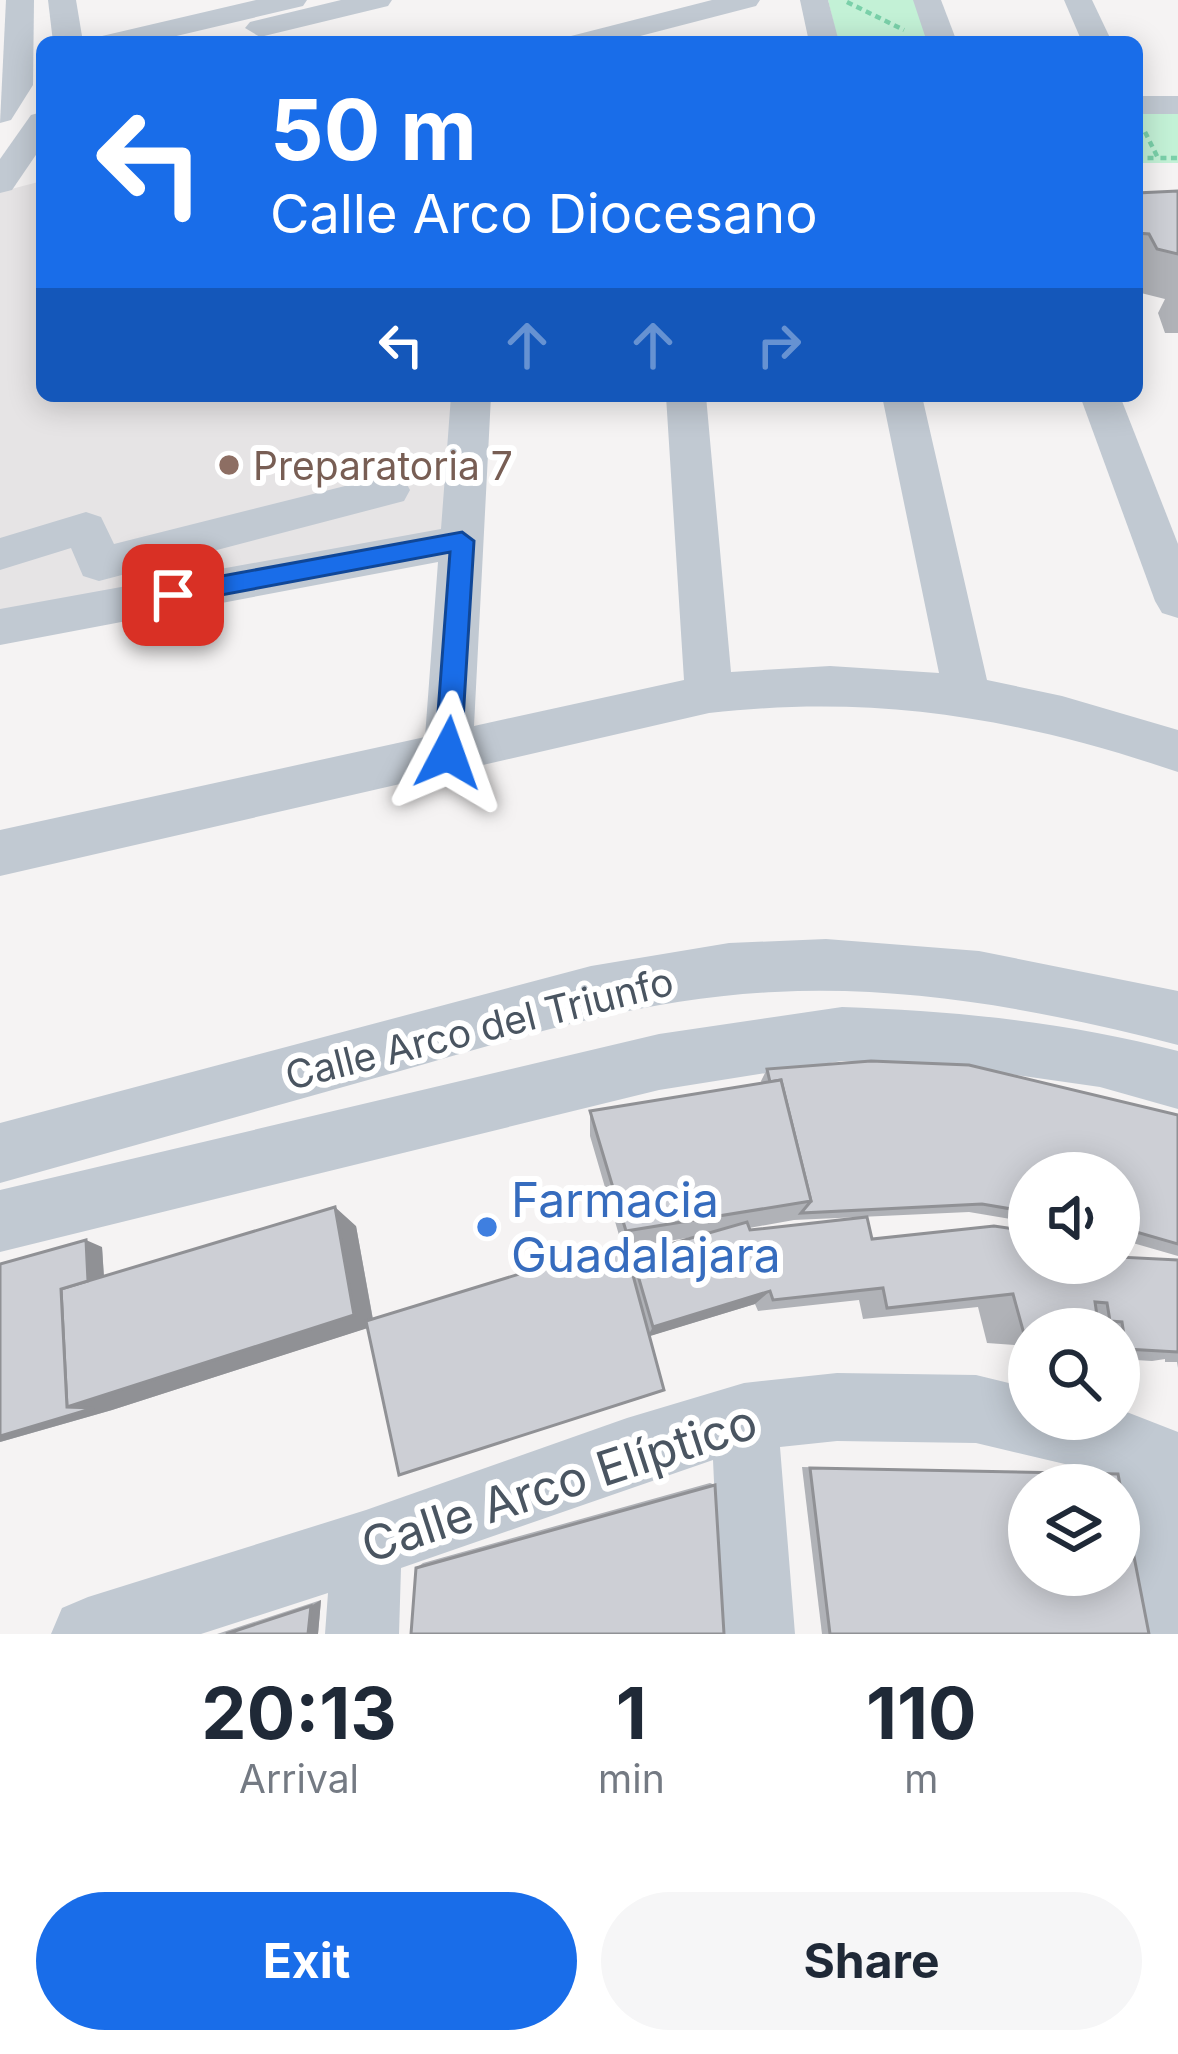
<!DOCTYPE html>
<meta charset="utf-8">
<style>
:root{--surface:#fff;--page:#f6f6f7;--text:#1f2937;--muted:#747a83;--accent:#196de9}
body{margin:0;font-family:Inter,sans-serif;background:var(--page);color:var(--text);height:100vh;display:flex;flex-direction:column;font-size:45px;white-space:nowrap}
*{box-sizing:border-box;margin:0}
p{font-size:39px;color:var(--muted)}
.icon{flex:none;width:66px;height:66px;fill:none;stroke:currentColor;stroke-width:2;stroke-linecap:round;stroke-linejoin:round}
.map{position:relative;height:1634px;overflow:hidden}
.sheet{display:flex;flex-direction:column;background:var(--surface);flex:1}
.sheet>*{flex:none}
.guide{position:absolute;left:36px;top:36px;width:1107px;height:366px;border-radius:18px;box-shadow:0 6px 30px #0003;background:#196de9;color:#fff;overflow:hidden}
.controls{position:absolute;left:1008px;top:1152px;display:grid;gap:24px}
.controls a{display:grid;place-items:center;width:132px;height:132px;border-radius:50%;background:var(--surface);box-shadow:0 6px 30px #0003;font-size:60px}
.pin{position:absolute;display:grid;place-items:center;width:102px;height:102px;color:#fff;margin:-51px;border-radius:24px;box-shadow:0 6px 18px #0006}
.me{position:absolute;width:132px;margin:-66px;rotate:4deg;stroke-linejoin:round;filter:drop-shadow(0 0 9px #0008)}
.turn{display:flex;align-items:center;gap:42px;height:252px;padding:0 36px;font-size:54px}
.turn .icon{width:156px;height:156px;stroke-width:2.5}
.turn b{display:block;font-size:84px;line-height:102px}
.lanes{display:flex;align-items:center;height:114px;padding:0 36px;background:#0003;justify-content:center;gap:60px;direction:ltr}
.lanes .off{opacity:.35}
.eta{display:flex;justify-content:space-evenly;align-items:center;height:204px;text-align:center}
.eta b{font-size:72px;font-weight:700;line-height:84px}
.action{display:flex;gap:24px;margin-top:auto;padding:24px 36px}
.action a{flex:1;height:138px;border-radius:72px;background:var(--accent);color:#fff;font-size:48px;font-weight:700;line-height:138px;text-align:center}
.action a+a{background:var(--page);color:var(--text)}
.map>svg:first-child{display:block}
</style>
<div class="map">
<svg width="1178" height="1634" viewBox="0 0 1178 1634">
<rect width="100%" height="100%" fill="#f5f3f3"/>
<polygon fill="#e6e4e5" points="42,181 42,396 462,396 452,534 0,621 0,192"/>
<g fill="#c3f1d6">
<polygon points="828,0 918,0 933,42 838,42"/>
<rect x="1137" y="108" width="41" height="55"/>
</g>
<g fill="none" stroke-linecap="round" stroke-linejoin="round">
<g stroke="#7ad0a9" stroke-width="4.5" stroke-dasharray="6 4.5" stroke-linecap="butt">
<polyline points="847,2 904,30"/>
<polyline points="1145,132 1158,158 1178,158"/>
<polyline points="1137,158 1158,158"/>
</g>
<g fill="#c1c9d2" fill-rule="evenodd">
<polygon points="6,0 34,0 33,85 11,120 0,123"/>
<polygon points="48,0 76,0 83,42 53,42"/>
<polygon points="256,0 307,0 303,6 151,42 98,42 102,36"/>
<polygon points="341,0 392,0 388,6 260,37 245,28 250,22"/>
<polygon points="712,0 760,0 756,6 617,42 567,42 571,36"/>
<polygon points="800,0 828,0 839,42 809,42"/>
<polygon points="913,0 941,0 957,42 927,42"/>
<polygon points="1064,0 1092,0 1112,42 1082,42"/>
<rect x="1137" y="96" width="41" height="18"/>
<polygon points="42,112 42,146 12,190 0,193 0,159 31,115"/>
<path d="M451,396H491L474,726L684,680L666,396H706L731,672L830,666L939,673L882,396H922L987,680L1062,696L1178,730V772C1018,718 878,694 709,713L0,876V830L425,737L438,562L0,645V609L441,529Z"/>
<polygon points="1080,396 1120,396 1178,544 1178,618 1162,613 1155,601"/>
<polygon points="389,475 404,479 410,490 404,501 99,581 83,576 71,548 0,570 0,538 86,512 101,517 114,544"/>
<path d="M826,939L979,951L1178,991V1045C1046,1011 911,985 775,992C644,998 518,1037 393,1073C262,1110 131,1146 0,1183V1123L591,966L729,943Z"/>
<path d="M842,1007C957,1011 1067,1022 1178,1051V1109L1100,1087L961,1067L842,1061L659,1090L0,1252V1190L659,1034Z"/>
<polygon points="837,1373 976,1375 1029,1388 1029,1419 1119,1419 1119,1409 1178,1432 1178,1634 1138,1634 1119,1546 1119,1485 1106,1485 1103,1473 976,1443 837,1441 780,1447 795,1634 721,1634 713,1460 401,1568 399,1634 325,1634 328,1593 201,1634 51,1634 62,1608 88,1597 366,1510 627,1418 744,1383"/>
</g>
</g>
<g fill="#b0b2b7" fill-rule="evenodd">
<polygon points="1178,191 1178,333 1165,333 1158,313 1165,299 1137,292 1137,193"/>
<path d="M767,1069L1178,1115V1256L1119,1239V1173H1029V1222L969,1212L794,1220L749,1228L750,1230L872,1239L1029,1263L1178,1260V1368L1177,1362H1165V1359L1152,1361L1119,1359V1329H1029V1346L987,1343L978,1307L863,1319L859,1300L758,1311L755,1304L649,1336L664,1390L661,1392L399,1475L367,1328L112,1410L0,1442L102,1247L104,1276L356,1226L373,1319L621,1242L590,1136V1111L762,1084L761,1081ZM699,1236L632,1255L630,1264L626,1248Z"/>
<polygon points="802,1467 1098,1473 1149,1634 822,1634"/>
<polygon points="710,1483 715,1485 416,1568 423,1563"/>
<polygon points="321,1600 318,1634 217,1634"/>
</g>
<g fill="#909195">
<polygon points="335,1207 356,1226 374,1326 112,1410 0,1442 0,1436 67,1407 86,1240 102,1247 111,1392"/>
<polygon points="770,1291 755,1304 647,1337 653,1327"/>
<polygon points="321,1600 318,1634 308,1634 311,1606"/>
</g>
<g fill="#cdcfd5" stroke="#909195" stroke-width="3" fill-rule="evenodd">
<polygon points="1178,191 1178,254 1157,249 1149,234 1137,233 1137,193"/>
<polygon points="871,1061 969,1065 1178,1115 1178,1244 1119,1227 1119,1173 1029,1173 1029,1212 982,1204 801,1213 811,1201 781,1080 770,1082 767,1069"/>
<polygon points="781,1080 811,1201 626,1231 590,1111"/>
<polygon points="335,1207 354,1315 67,1407 61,1289"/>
<polygon points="867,1217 872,1239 994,1226 1029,1231 1029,1263 1119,1263 1119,1257 1178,1260 1178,1352 1126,1349 1122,1322 1110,1321 1107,1303 1095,1302 1099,1329 1029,1329 1029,1335 1024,1334 1013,1294 887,1308 883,1288 773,1300 770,1291 653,1327 632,1255 747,1222 750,1230"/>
<polygon points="86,1240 88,1281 61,1289 67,1407 94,1408 0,1436 0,1264"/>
<polygon points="624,1242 664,1390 399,1475 366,1321"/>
<path d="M810,1468L1118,1474L1149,1634H830ZM1029,1485H1119V1575H1029Z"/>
<polygon points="715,1485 724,1634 411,1634 416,1568"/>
<polygon points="311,1606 308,1634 226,1634"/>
</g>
<polygon fill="#196de9" stroke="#104797" stroke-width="3" points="462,532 474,541 461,753 448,764 435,753 450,552 173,604 161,595 173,585"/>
<circle fill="#8d6e63" stroke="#fff" stroke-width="4.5" cx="229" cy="465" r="12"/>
<circle fill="#3f7fe0" stroke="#fff" stroke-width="4.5" cx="487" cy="1227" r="12"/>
<g text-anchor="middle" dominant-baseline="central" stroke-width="12" stroke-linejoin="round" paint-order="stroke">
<g font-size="39" fill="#785e54" stroke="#fff" text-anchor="start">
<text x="253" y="465">Preparatoria 7</text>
</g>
<g font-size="39" fill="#4a5561" stroke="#fff">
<text transform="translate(479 1028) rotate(-14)">Calle Arco del Triunfo</text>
</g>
<g font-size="48" fill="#366cbe" stroke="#fff" text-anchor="start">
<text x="511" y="1199">Farmacia<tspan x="511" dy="55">Guadalajara</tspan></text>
</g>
<g font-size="48" fill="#4a5561" stroke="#fff">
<text transform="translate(559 1483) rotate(-18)">Calle Arco Elíptico</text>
</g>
</g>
</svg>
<div class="controls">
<a><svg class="icon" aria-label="sound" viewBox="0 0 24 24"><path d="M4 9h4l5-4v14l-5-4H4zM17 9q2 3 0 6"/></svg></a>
<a><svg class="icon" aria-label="search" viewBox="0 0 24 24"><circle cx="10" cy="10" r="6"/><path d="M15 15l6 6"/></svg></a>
<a><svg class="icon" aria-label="layers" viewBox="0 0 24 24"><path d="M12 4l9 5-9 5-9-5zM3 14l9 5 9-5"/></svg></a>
</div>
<div class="pin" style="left:173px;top:595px;background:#d93025"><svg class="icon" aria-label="arrive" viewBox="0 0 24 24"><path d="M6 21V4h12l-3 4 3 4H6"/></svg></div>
<svg class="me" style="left:448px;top:753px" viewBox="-20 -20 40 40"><path d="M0-17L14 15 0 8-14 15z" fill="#196de9" stroke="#fff" stroke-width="4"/></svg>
<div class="guide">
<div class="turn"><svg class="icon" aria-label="left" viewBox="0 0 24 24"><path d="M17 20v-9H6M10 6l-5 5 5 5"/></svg><div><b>50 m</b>Calle Arco Diocesano</div></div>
<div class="lanes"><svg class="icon" aria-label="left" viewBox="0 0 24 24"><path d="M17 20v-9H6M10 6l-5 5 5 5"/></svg><svg class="icon off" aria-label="ahead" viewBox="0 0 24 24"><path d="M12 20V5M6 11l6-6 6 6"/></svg><svg class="icon off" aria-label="ahead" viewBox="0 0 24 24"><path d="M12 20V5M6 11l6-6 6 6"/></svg><svg class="icon off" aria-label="right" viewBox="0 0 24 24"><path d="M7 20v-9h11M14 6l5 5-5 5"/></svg></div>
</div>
</div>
<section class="sheet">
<div class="eta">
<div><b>20:13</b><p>Arrival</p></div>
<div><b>1</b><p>min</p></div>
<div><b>110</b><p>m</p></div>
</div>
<div class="action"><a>Exit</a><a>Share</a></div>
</section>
